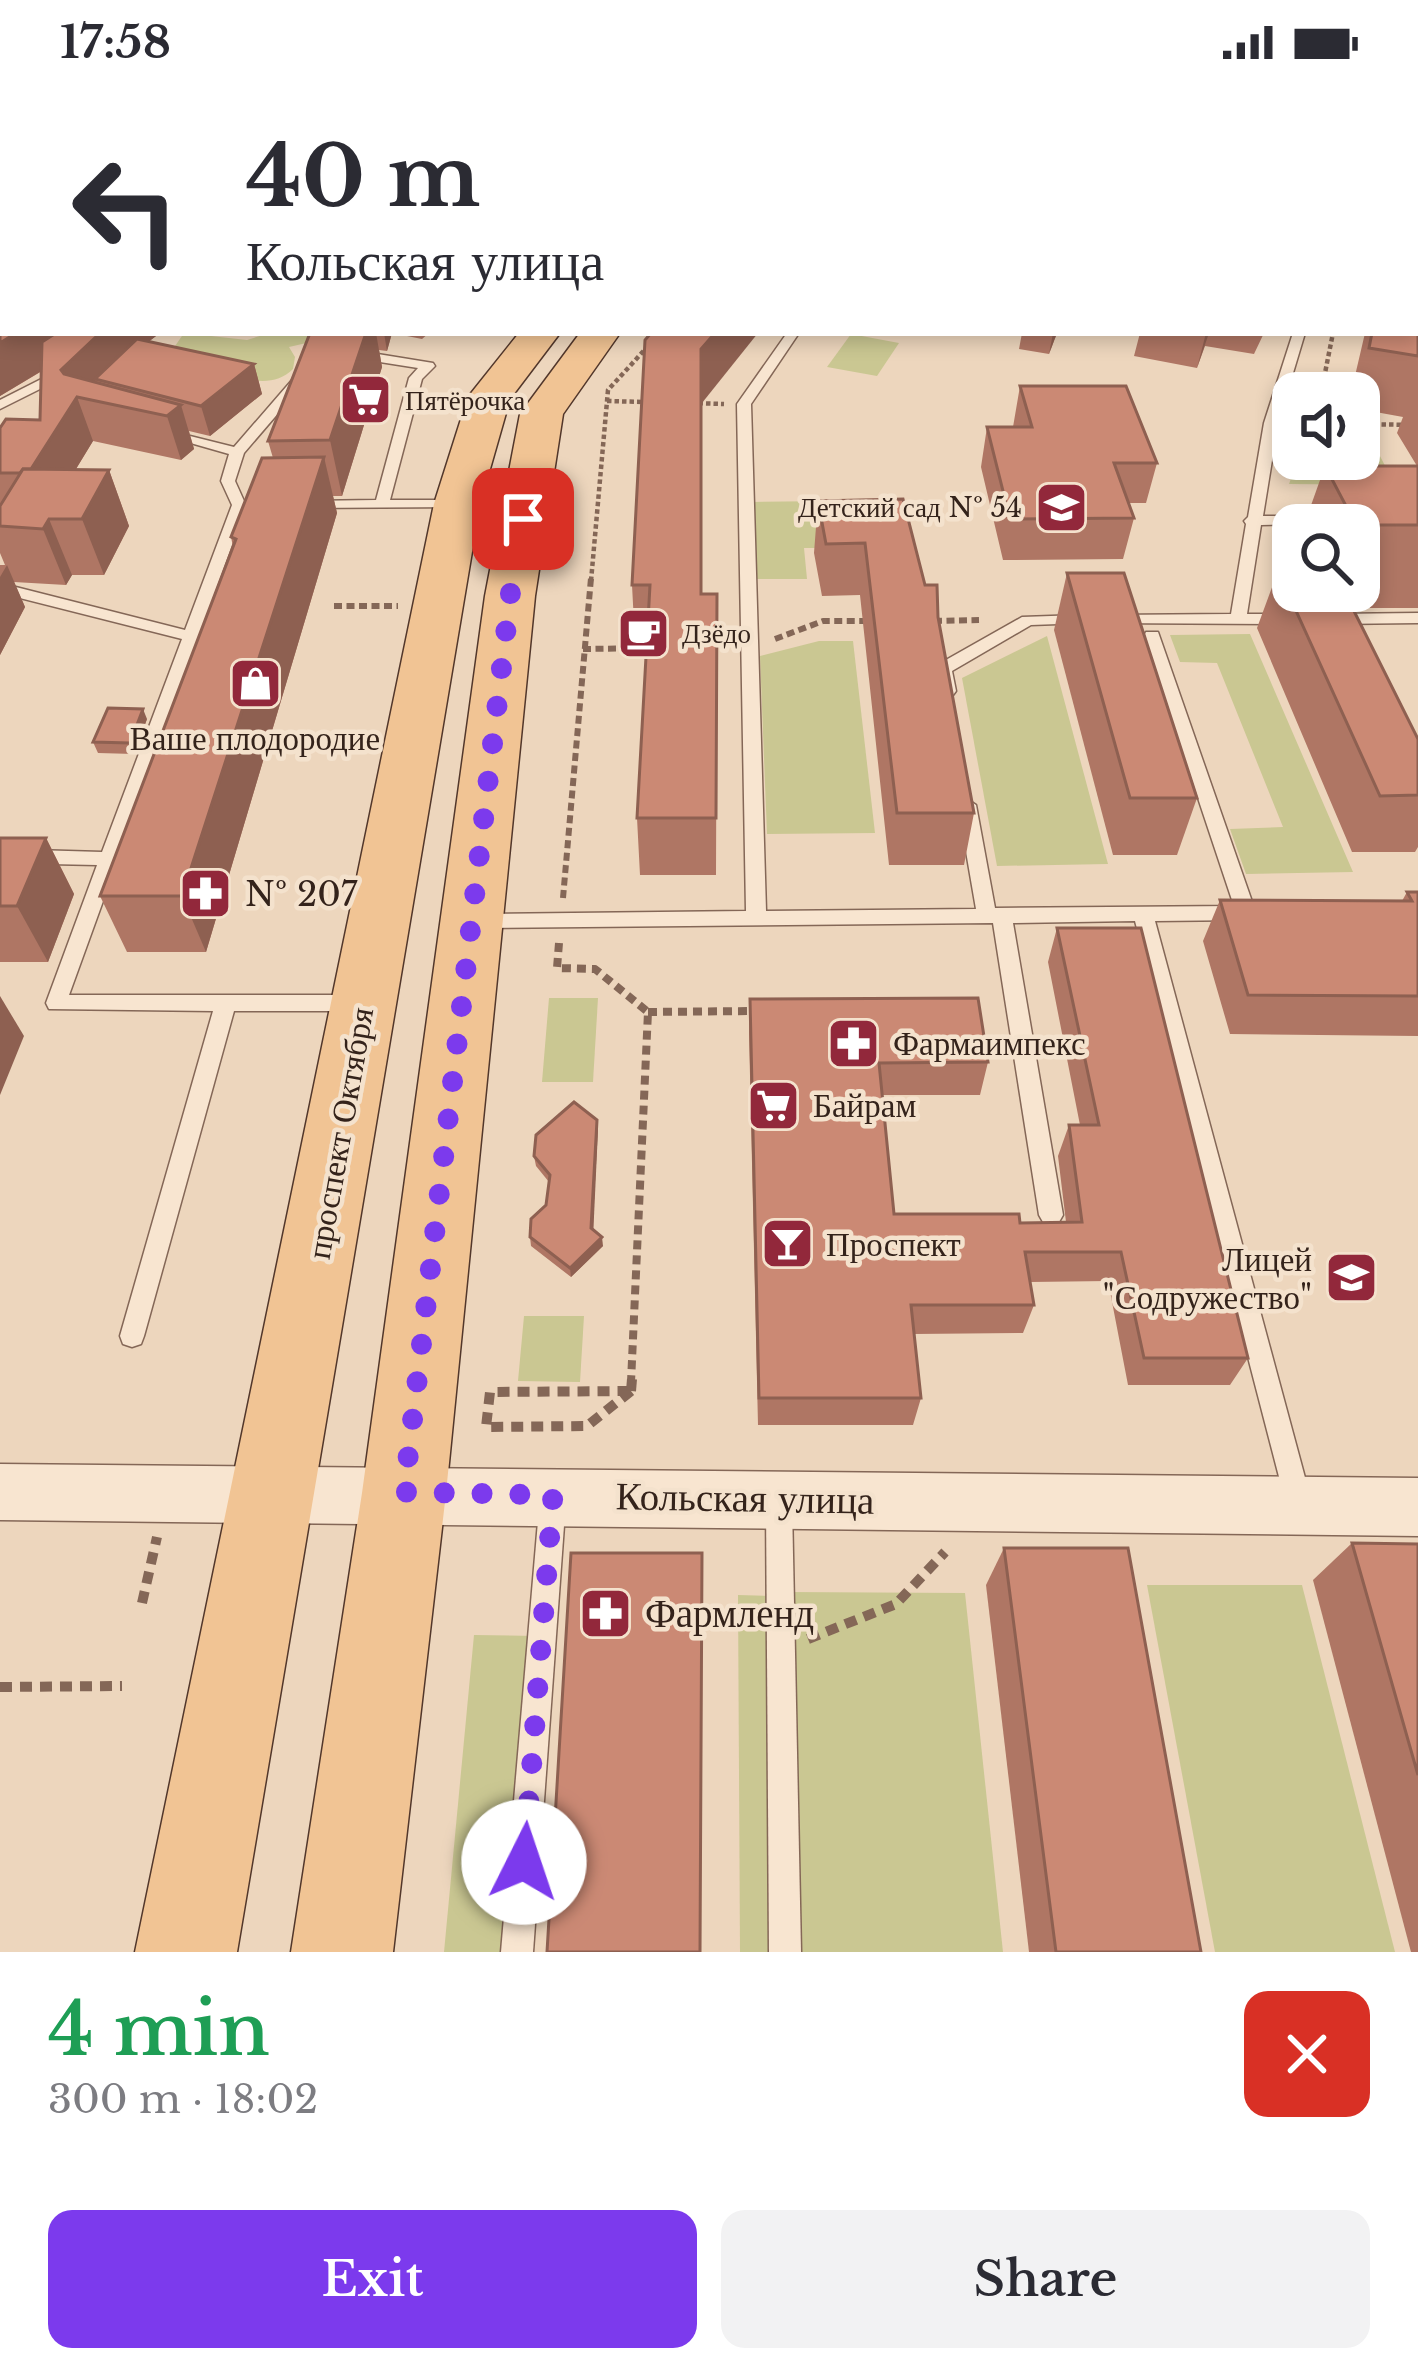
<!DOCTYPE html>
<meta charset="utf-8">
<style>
:root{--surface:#fff;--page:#f2f2f3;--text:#2b2b33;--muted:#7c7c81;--accent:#7c3aed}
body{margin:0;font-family:"Libre Baskerville",serif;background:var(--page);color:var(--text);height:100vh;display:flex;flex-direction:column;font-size:45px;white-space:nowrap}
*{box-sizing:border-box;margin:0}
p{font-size:39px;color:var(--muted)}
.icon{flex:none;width:66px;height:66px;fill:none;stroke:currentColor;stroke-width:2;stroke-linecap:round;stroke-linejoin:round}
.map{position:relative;height:1868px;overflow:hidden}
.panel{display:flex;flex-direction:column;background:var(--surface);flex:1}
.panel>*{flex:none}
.guide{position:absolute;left:0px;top:0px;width:1419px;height:252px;box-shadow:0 6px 18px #0003;background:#fff;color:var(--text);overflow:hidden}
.buttons{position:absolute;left:1272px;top:288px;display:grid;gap:24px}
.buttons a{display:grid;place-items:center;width:108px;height:108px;border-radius:24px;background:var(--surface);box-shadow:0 6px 18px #0003;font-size:60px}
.pin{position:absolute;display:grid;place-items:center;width:102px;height:102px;color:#fff;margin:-51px;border-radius:24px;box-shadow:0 6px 18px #0006}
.me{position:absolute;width:132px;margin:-66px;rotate:4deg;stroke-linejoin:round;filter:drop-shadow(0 0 9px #0008)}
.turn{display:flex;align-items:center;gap:42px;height:252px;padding:0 48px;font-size:54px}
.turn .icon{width:156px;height:156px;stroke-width:2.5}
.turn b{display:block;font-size:84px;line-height:102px}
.round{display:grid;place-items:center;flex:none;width:126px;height:126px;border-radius:24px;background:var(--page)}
.overview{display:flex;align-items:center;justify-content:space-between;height:204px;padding:0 48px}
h1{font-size:72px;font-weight:600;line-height:90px;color:#1e9e55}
.action{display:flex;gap:24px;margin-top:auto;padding:24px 48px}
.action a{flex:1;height:138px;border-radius:24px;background:var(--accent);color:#fff;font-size:48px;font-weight:600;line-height:138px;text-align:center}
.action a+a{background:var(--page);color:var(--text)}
.status{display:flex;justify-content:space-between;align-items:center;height:84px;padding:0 60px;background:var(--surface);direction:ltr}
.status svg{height:33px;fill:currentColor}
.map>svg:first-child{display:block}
</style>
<div class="status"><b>17:58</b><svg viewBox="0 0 49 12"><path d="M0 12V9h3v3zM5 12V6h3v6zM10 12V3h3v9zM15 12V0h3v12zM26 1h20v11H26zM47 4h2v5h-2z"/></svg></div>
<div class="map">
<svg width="1418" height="1868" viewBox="0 0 1418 1868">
<rect width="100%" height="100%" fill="#edd6bd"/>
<g fill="#cac792">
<path d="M184,249L247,256L269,249H350L289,263L295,273L293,285C262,316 207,278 173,265Z"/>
<polygon points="851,250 899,259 877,292 827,283"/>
<polygon points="1359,345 1366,345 1395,401 1289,400 1298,375 1359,375"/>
<polygon points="832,417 839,464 804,464 807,495 755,495 751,418"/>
<polygon points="1250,550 1353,788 1246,790 1230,745 1283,743 1217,579 1180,578 1170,551"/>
<polygon points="1047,552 1108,780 997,782 962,594"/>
<polygon points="819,557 853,557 875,749 767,750 760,572"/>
<polygon points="549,914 598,914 593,998 542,998"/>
<polygon points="524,1232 584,1232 580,1298 518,1297"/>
<polygon points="1147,1501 1302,1501 1395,1868 1215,1868"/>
<polygon points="785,1508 965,1509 1003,1868 795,1868"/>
<polygon points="738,1511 772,1512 778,1868 740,1868"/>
<polygon points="474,1551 537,1552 511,1868 444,1868"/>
</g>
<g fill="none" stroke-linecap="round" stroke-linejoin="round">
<defs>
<g id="service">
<rect x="1416" y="20" width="2" height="6"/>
<polygon points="3,200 3,209 0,210 0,201"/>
<polygon points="787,249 799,249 751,320 766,827 976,825 958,721 967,715 976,721 995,824 1234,822 1144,552 1146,548 1158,548 1256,829 1246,836 1155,837 1311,1416 1307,1425 1298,1429 1289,1425 1285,1416 1135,837 1013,839 1063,1131 1059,1138 1051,1141 1043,1138 1039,1131 993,839 477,844 467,837 477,830 746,827 737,320"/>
<polygon points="1293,249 1305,249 1278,339 1263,432 1331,432 1338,436 1331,440 1261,441 1247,530 1284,530 1292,535 1284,540 1105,539 1103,536 1111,531 1231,530 1246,440 1244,437 1248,433 1264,339"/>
<polygon points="353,266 433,279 435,282 422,295 390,416 457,416 464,420 462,423 302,424 302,418 307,417 376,416 409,294 418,284 348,273 347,270"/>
<polygon points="63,284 70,288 68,291 0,325 0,316"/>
<polygon points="299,288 311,291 244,369 235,397 244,417 270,417 277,421 270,425 245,425 69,911 357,911 364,913 367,919 364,925 357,927 234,927 144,1252 141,1260 132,1263 123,1260 120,1252 213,927 49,925 46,919 97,781 0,779 0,765 102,768 182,555 0,509 0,499 185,546 232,421 221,397 229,370 159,350 166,346 234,363"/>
<polygon points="1418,529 1418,539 1333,540 1325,535 1333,530"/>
<polygon points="1080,531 1088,536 1086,539 1031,541 952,587 956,607 953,611 947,612 938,607 935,585 937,581 1022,533"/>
<polygon points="553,1401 562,1405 566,1414 533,1868 501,1868 540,1414 544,1405"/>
<polygon points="779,1408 789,1412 792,1421 801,1868 769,1868 766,1421 769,1412"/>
</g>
<polygon id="minor" points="0,1380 1418,1394 1418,1452 0,1436"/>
<g id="primary">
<polygon points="519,249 560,249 510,315 480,420 237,1868 135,1868 434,420 468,313"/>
<polygon points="580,249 620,249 563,330 535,512 446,1409 393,1868 291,1868 362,1409 485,512 520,330"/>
</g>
</defs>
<use href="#service" stroke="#846757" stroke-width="3"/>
<use href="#minor" stroke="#846757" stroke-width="3"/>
<use href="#primary" stroke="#52372b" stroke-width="3"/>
<g stroke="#846757" stroke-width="4.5" stroke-dasharray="4.5 3" stroke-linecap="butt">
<polyline points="932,0 955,3"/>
<polyline points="1321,309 1333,249"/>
<polyline points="607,317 646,318"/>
<polyline points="691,319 724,320"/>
<polyline points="1359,340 1418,341"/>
<polyline points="591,497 608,306 660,249"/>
</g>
<g stroke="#846757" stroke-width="6" stroke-dasharray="8 4.5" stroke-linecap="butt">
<polyline points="334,522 398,522"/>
<polyline points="934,537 979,536"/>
<polyline points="775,555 823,537 871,537"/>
<polyline points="583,565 653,564"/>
<polyline points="563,814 591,494"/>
</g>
<g stroke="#846757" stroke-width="8" stroke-dasharray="9 6" stroke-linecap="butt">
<polyline points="559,859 557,884 595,885 648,928 631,1298"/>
<polyline points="648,928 754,927"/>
</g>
<g stroke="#846757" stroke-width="10" stroke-dasharray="12 8" stroke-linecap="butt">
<polygon points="631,1307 587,1342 486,1343 490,1308"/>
<polyline points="631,1307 632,1295"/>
<polyline points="142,1519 157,1453"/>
<polyline points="808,1555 896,1520 945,1468"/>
<polyline points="0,1603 122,1602"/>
</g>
<use href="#service" fill="#f8e5d0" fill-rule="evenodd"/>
<use href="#minor" fill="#f8e5d0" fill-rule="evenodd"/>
<use href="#primary" fill="#f1c494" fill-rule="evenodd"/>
</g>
<g fill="#af7664">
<polygon points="0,0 95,0 96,3 3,3 3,82 0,81"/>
<polygon points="155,0 303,0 323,3 156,3"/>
<polygon points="1418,59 1418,524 1353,524 1418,655 1418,763 1415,768 1352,768 1257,544 1278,487 1293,507 1359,507 1359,441 1304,441 1325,382 1417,382 1397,349 1403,333 1359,325 1359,309 1351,309 1365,249 1416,249"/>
<polygon points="0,233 160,249 149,257 254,280 262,310 210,352 189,347 194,365 181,376 93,357 76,385 109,386 129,442 104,491 72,491 66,501 14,498 25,523 0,571 0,481 5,481 0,469 0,344 40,336 42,287 0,312"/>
<polygon points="310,249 429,249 422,255 392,249 387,267 379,266 382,283 342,412 333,412 337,429 206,868 127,868 100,812 233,463 231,453 273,374 268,357"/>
<polygon points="1022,249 1057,249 1049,270 1019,265"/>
<polygon points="1140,249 1264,249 1254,270 1205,262 1197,284 1134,272"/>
<polygon points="1020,302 1157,379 1146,419 1128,419 1134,434 1123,475 1003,476 981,383 987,343 1013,343"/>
<polygon points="702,319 702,510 717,510 716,791 640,791 637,734 647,558 635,558 632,501"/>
<polygon points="818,417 925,501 938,533 974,729 964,781 889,781 860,511 822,512 814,469"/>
<polygon points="1067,489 1197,714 1177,771 1113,771 1054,546"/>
<polygon points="147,635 134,670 98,669 93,658"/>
<polygon points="0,754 46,754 74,810 48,878 0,878"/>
<polygon points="1407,808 1418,808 1418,952 1230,950 1203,857 1220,816 1402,817"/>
<polygon points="1057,844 1248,1274 1230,1301 1128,1301 1108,1197 1030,1198 1034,1221 1023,1249 914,1250 921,1314 913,1341 758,1341 749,948 750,915 988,978 980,1011 882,1011 894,1130 1020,1139 1066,1138 1058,1072 1069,1041 1080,1041 1048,878"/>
<polygon points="597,1036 593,1146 603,1162 571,1193 531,1162 530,1153 546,1121 549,1098 536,1082 534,1072"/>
<polygon points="1352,1459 1418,1460 1418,1868 1411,1868 1313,1496"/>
<polygon points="1004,1464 1201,1868 1029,1868 986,1501"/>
</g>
<g fill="#8e6051">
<polygon points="155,0 177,0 178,3 156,3"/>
<polygon points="0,120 3,129 3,191 0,193"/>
<polygon points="16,249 160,249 125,276 95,295 99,307 77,313 93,357 46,434 28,389 61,286 93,256 0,312 0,259"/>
<polygon points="366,249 376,249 382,283 342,412 330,356"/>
<polygon points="384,249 392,249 387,267"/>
<polygon points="715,249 758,249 702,319 701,265"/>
<polygon points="1053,249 1057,249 1049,270"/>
<polygon points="1206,249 1209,249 1197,284"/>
<polygon points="254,280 262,310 210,352 201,322"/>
<polygon points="181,321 194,365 181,376 167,332"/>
<polygon points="324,373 337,429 206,868 182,812"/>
<polygon points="109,386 129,442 104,491 82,435"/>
<polygon points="49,435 72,491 66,501 43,445"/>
<polygon points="7,481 25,523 0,571 0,493"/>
<polygon points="143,625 147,635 134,670 130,659"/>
<polygon points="46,754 74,810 48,878 17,822"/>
<polygon points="0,912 24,952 0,1011"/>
<polygon points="597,1036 598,1046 593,1154 591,1144"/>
<polygon points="602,1153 603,1162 571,1193 570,1184"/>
</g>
<g fill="#cb8974" stroke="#8e6051" stroke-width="3">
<polygon points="0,0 81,0 81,3 3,3 3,37 0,37"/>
<polygon points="239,0 303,0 323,3 234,3"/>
<polygon points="1416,59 1418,59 1418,272 1369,264 1372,249 1416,249"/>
<rect x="0" y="88" width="3" height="27"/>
<polygon points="3,217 3,249 16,249 0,259 0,233"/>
<polygon points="56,249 100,249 61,286 64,290 181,321 167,332 77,313 31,385 23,385 20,389 0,389 0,344 6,335 40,336 42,258"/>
<polygon points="310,249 366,249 330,356 268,357"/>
<polygon points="651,249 715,249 701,265 701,510 717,510 716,734 637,734 650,501 632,501 645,256"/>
<polygon points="137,255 254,280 201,322 95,295"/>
<polygon points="1020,302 1126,302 1157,379 1114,379 1134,434 1010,435 987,343 1032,343"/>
<polygon points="324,373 182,812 100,812 236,455 231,453 262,374"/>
<polygon points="1325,382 1418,382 1418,441 1356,441"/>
<polygon points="23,385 109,386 82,435 49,435 43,445 0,442 0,422"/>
<polygon points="903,415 925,501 937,501 938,533 974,729 897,729 865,459 826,460 818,417"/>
<polygon points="1278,487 1293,487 1293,507 1344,507 1418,655 1418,711 1380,712"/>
<polygon points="1067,489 1124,489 1197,714 1130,714"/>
<polygon points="108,624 143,625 130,659 93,658"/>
<polygon points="0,754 46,754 17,822 0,822"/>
<polygon points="1407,808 1418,808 1418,912 1248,911 1220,816 1412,817"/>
<polygon points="1057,844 1141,844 1248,1274 1144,1274 1121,1168 1025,1168 1034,1221 911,1221 921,1314 759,1314 750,915 978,914 988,978 879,979 894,1130 1019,1130 1020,1139 1082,1138 1069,1041 1099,1041"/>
<polygon points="574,1018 597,1036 591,1144 602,1153 570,1184 530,1153 531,1135 546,1121 550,1091 534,1072 536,1051"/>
<polygon points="1352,1459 1418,1460 1418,1691"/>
<polygon points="1004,1464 1128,1464 1201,1868 1056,1868"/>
<polygon points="571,1469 702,1469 700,1868 547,1868"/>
</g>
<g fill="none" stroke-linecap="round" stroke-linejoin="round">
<polyline stroke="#7c3aed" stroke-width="21" stroke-dasharray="0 37.8" points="523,435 510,512 404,1408 553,1411 524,1778"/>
</g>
<defs>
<symbol id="supermarket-square" viewBox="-11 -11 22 22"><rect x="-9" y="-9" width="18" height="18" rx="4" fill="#92283b" stroke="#f4e2cd"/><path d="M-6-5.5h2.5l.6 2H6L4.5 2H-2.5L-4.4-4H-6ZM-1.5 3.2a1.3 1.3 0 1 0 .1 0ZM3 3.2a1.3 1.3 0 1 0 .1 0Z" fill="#fff"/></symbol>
<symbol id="school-square" viewBox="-11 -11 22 22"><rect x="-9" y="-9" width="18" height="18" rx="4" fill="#92283b" stroke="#f4e2cd"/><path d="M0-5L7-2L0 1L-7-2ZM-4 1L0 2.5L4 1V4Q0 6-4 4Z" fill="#fff"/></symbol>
<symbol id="cafe-square" viewBox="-11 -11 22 22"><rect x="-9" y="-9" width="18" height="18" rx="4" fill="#92283b" stroke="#f4e2cd"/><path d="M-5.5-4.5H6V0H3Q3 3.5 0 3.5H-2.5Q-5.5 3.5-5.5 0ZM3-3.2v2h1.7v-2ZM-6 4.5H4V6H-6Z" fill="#fff"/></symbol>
<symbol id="shop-square" viewBox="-11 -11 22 22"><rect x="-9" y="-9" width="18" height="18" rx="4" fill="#92283b" stroke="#f4e2cd"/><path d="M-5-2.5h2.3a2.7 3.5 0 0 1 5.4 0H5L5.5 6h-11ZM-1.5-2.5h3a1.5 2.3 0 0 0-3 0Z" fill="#fff"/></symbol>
<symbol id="pharmacy-square" viewBox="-11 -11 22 22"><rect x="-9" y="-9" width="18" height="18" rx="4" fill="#92283b" stroke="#f4e2cd"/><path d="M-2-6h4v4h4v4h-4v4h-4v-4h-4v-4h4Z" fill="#fff"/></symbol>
<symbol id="bar-square" viewBox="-11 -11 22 22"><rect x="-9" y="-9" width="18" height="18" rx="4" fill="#92283b" stroke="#f4e2cd"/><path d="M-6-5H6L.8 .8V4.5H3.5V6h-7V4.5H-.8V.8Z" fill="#fff"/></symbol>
</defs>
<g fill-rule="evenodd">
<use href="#supermarket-square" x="336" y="286" width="59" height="59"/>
<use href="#school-square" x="1032" y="394" width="59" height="59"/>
<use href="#cafe-square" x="614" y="520" width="59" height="59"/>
<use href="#shop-square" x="226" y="570" width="59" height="59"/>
<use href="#pharmacy-square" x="176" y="780" width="59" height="59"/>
<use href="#pharmacy-square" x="824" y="930" width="59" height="59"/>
<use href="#supermarket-square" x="744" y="992" width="59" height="59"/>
<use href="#bar-square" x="758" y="1130" width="59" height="59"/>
<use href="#school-square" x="1322" y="1164" width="59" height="59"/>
<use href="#pharmacy-square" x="576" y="1500" width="59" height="59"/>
</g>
<g text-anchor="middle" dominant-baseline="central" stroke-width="9" stroke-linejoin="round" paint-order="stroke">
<g font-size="27" fill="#34231b" stroke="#f4e2cd" text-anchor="start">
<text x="405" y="316">Пятёрочка</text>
<text x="1022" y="423" text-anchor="end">Детский сад № 54</text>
<text x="682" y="549">Дзёдо</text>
</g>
<g font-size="33" fill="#34231b" stroke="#f4e2cd" text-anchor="start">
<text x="255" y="654" text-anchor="middle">Ваше плодородие</text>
<text x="245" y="810">№ 207</text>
<text x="893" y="959">Фармаимпекс</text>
<text x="813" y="1021">Байрам</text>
<text x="826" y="1160">Проспект</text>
<text x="1312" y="1175" text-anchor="end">Лицей<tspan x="1312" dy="38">"Содружество"</tspan></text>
</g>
<g font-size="33" fill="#34231b" stroke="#f4e2cd">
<text transform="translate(340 1049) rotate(-80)">проспект Октября</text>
</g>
<g font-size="39" fill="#34231b" stroke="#f4e2cd">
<text transform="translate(745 1414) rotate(1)">Кольская улица</text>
</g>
<g font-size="39" fill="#34231b" stroke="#f4e2cd" text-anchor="start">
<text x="645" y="1529">Фармленд</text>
</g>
</g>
</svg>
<div class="buttons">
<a><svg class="icon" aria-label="sound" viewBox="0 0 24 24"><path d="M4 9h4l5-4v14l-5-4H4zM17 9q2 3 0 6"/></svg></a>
<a><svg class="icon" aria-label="search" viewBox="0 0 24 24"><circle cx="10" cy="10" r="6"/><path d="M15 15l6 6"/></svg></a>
</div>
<div class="pin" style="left:523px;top:435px;background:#d93025"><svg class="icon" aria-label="arrive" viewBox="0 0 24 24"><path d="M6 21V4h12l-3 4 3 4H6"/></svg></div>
<svg class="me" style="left:524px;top:1778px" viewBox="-20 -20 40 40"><circle r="19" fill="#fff"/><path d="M0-13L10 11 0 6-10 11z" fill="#7c3aed"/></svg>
<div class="guide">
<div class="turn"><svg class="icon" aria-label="left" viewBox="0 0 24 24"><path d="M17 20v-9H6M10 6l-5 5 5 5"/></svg><div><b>40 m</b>Кольская улица</div></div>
</div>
</div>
<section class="panel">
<div class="overview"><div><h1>4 min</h1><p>300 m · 18:02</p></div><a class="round" style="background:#d93025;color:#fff"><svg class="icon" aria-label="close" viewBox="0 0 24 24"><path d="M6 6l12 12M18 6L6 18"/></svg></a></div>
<div class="action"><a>Exit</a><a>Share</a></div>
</section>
